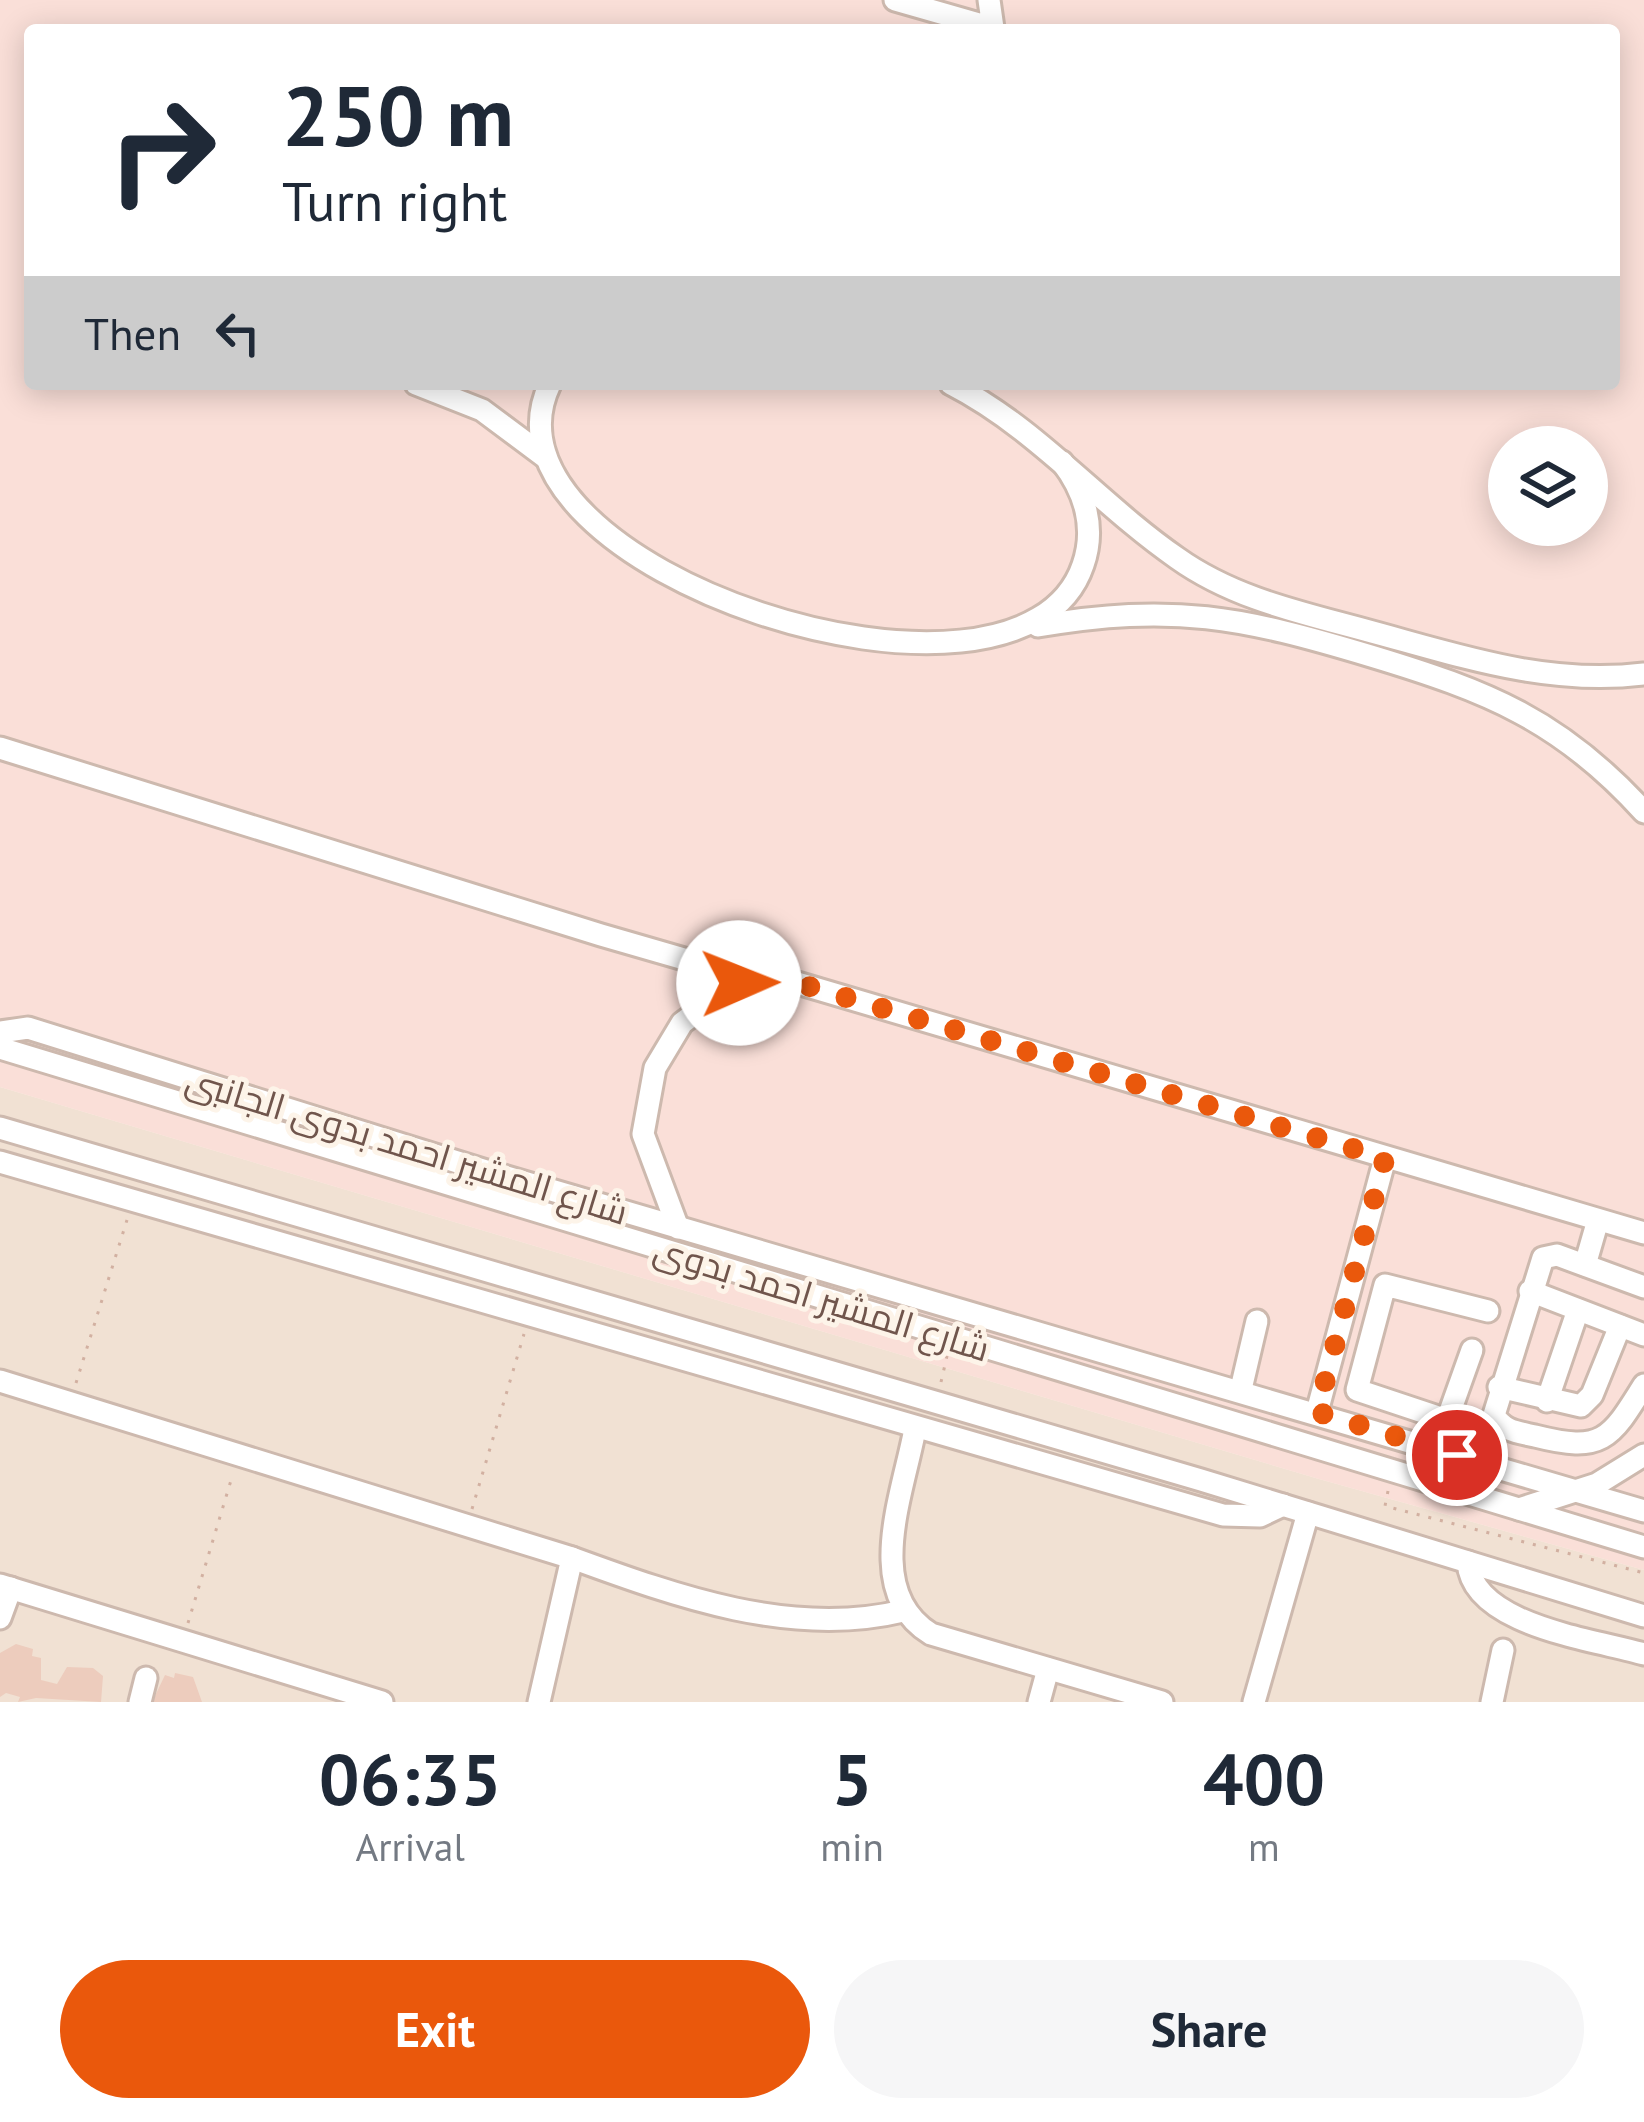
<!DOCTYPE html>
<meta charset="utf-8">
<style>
:root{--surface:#fff;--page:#f6f6f7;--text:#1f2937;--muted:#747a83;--accent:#ea580c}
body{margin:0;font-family:"PT Sans",Cairo,sans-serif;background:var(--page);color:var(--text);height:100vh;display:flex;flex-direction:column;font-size:45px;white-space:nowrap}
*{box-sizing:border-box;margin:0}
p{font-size:39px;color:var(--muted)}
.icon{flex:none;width:66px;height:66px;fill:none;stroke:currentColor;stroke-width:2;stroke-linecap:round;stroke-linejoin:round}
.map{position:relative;height:1702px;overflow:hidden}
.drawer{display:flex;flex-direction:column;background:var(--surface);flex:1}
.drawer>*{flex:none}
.banner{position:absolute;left:24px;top:24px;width:1596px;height:366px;border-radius:12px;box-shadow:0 6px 30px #0003;background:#fff;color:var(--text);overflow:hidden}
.fabs{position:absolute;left:1488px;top:426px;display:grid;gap:24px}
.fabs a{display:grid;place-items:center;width:120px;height:120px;border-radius:50%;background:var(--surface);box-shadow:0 6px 30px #0003;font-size:60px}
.pin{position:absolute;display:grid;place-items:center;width:102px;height:102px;color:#fff;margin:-51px;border:6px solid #fff;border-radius:50%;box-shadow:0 3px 12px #0007}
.me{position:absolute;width:132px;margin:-66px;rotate:89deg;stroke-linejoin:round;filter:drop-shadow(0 0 9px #0008)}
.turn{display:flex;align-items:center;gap:42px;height:252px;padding:0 60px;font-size:54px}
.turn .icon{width:156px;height:156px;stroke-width:2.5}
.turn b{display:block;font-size:84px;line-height:102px}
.then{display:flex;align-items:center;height:114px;padding:0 60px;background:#0003;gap:24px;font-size:45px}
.eta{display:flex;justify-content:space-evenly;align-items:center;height:204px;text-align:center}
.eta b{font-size:72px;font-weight:700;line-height:84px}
.cta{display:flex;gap:24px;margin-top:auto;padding:24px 60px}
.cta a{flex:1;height:138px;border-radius:72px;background:var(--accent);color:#fff;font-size:48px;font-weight:700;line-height:138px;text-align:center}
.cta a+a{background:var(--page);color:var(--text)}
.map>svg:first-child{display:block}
</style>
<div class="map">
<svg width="1644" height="1702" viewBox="0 0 1644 1702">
<rect width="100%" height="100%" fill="#faefe4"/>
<polygon fill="#f1e1d3" points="0,1087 1319,1479 1644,1570 1644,1702 0,1702"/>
<path fill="#fadfd8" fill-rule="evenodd" d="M0,0H1644V1570L1319,1479L0,1087ZM30,30H1614V384H30ZM1509,447H1587V525H1509Z"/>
<g fill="#edccbd">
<polygon points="16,1644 33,1649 32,1656 41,1658 41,1680 57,1684 67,1667 93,1668 103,1676 101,1702 36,1698 18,1702 20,1697 6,1693 0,1697 0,1653"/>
<polygon points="175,1673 193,1677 202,1702 145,1702 147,1694 155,1696 165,1675 174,1678"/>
</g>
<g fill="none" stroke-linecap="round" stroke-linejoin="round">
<defs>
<g id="minor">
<polyline points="895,0 993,28 989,0"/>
<polyline points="416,384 482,410 545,457"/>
<path d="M550,384C461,568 1020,751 1083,565C1096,528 1085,492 1062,462"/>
<path d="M951,384C1037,428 1099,504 1177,558C1233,598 1299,612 1365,630C1458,655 1546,686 1644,674"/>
<path d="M1038,626C1174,603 1241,617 1371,656C1487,691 1561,720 1644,812"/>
<polyline points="0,748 601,935 729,972 794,982 1644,1233"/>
<polyline points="0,1032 28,1028 483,1170 1644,1511"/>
<polyline points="0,1048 1644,1547"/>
<polyline points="0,1128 1201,1480 1644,1616"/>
<polyline points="0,1162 1223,1515 1260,1516 1283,1505"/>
<polyline points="678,1228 643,1134 655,1068 682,1023 746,975"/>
<polyline points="1585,1265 1598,1220"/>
<path d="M1644,1287L1557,1255L1543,1258L1494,1415C1503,1431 1517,1432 1535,1436C1602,1453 1610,1440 1644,1385"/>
<polyline points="1530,1291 1644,1335"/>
<polyline points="1472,1350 1447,1420 1357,1390 1385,1285 1488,1311"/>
<polyline points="0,1381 572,1558 539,1702"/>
<polyline points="1499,1387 1581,1406 1592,1395 1620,1326"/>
<polyline points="1241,1389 1257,1321"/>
<polyline points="1547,1401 1578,1310"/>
<polyline points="1317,1412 1385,1158"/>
<path d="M915,1429C903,1494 862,1592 931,1634L1162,1702"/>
<polyline points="1519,1509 1597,1484 1644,1455"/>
<path d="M572,1558C676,1596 792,1638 903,1611"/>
<path d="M1468,1562C1472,1625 1592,1639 1644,1654"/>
<polyline points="0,1585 382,1702"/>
<polyline points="0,1618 11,1588"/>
<polyline points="140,1702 146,1678"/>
<polyline points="1039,1702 1048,1669"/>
<polyline points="1254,1702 1308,1513"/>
<polyline points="1492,1702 1503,1650"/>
</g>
</defs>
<use href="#minor" stroke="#cdb9ae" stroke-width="27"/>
<g stroke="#d2b0a1" stroke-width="3" stroke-dasharray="3 9" stroke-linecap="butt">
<polyline points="941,1382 947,1356"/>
<polyline points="76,1383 127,1220"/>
<polyline points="1388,1491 1385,1506 1644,1573"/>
<polyline points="472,1509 524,1334"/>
<polyline points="188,1623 232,1477"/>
</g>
<use href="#minor" stroke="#fff" stroke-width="21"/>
</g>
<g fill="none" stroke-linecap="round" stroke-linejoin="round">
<polyline stroke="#ea580c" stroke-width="21" stroke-dasharray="0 37.8" points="739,983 746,975 794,982 1385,1158 1317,1412 1457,1455"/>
</g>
<g text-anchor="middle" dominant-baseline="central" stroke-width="10" stroke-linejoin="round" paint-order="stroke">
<g font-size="36" fill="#70554c" stroke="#fdf4e9">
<text transform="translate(407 1145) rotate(17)">شارع المشير احمد بدوى الجانبى</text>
<text transform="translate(822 1298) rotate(17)">شارع المشير احمد بدوى</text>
</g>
</g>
</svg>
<div class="fabs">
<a><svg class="icon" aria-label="layers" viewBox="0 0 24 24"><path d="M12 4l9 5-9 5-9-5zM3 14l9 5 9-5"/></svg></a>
</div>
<div class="pin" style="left:1457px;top:1455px;background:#d93025"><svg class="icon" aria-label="arrive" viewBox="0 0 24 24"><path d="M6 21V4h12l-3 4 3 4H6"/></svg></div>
<svg class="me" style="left:739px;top:983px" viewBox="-20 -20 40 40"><circle r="19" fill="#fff"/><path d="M0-13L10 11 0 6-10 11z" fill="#ea580c"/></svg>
<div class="banner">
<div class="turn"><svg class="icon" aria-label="right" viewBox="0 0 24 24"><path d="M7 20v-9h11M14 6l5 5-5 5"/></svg><div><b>250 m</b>Turn right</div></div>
<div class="then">Then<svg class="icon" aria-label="left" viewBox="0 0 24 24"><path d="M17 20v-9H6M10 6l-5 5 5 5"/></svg></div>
</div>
</div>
<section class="drawer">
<div class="eta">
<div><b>06:35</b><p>Arrival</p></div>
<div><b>5</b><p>min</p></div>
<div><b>400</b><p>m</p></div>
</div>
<div class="cta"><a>Exit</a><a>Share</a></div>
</section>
